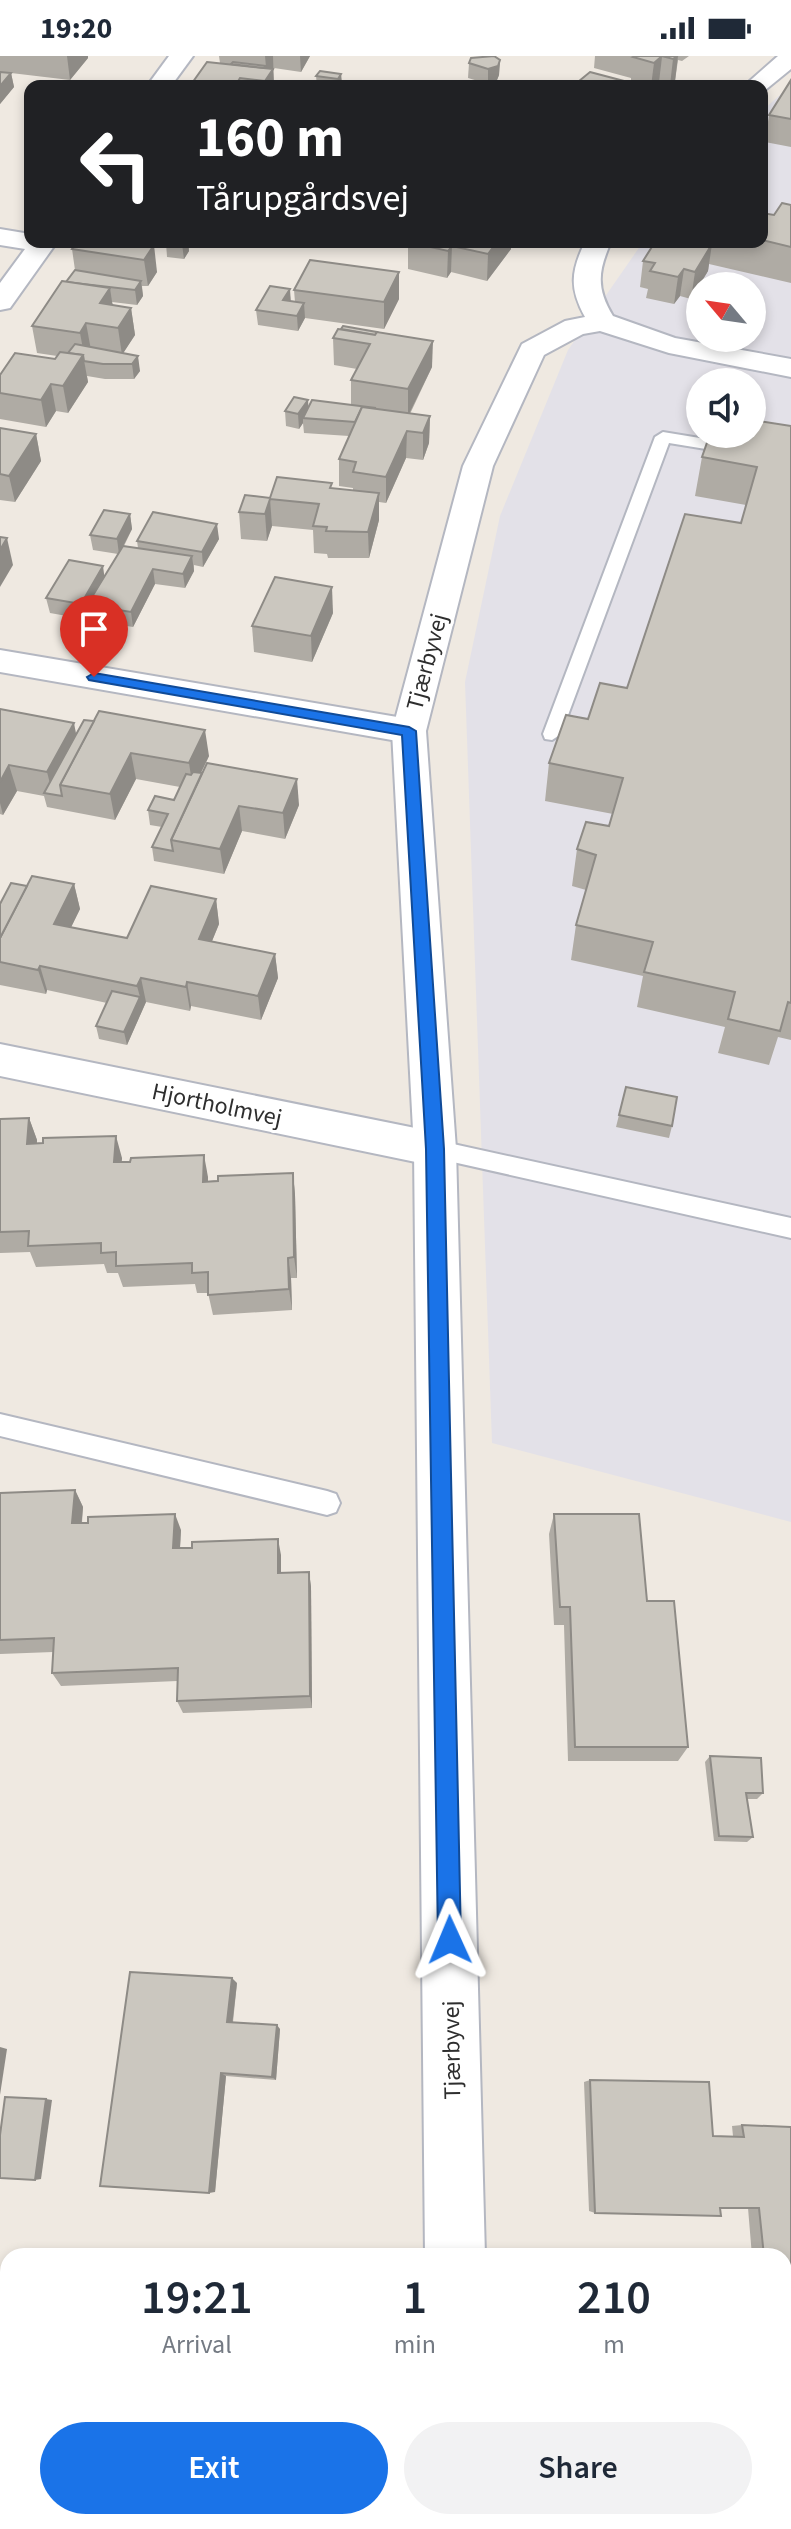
<!DOCTYPE html>
<meta charset="utf-8">
<style>
:root{--surface:#fff;--page:#f2f2f3;--text:#1f2937;--muted:#747a83;--accent:#1a73e8}
body{margin:0;font-family:"Source Sans 3",sans-serif;background:var(--page);color:var(--text);height:100vh;display:flex;flex-direction:column;font-size:30px;white-space:nowrap}
*{box-sizing:border-box;margin:0}
p{font-size:26px;color:var(--muted)}
.icon{flex:none;width:44px;height:44px;fill:none;stroke:currentColor;stroke-width:2;stroke-linecap:round;stroke-linejoin:round}
.map{position:relative;flex:1;overflow:hidden}
.side{position:absolute;left:0px;top:2192px;width:792px;height:282px;display:flex;flex-direction:column;background:var(--surface);border-radius:24px 24px 0 0;box-shadow:0 4px 12px #0003}
.side>*{flex:none}
.hud{position:absolute;left:24px;top:24px;width:744px;height:168px;border-radius:16px;box-shadow:0 4px 12px #0003;background:#202124;color:#fff;overflow:hidden}
.needle{width:52px;rotate:299deg}
.tools{position:absolute;left:686px;top:216px;display:grid;gap:16px}
.tools a{display:grid;place-items:center;width:80px;height:80px;border-radius:50%;background:var(--surface);box-shadow:0 4px 12px #0003;font-size:40px}
.pin{position:absolute;display:grid;place-items:center;width:68px;height:68px;color:#fff;margin:-82px -34px;border-radius:50% 50% 50% 0;rotate:-45deg;box-shadow:0 0 8px #0007}
.pin .icon{rotate:45deg}
.me{position:absolute;width:88px;margin:-44px;rotate:359deg;stroke-linejoin:round;filter:drop-shadow(0 0 6px #0008)}
.turn{display:flex;align-items:center;gap:28px;height:168px;padding:0 40px;font-size:36px}
.turn .icon{width:104px;height:104px;stroke-width:2.5}
.turn b{display:block;font-size:56px;line-height:68px}
.eta{display:flex;justify-content:space-evenly;align-items:center;height:136px;text-align:center}
.eta b{font-size:48px;font-weight:600;line-height:56px}
.button{display:flex;gap:16px;margin-top:auto;padding:16px 40px}
.button a{flex:1;height:92px;border-radius:48px;background:var(--accent);color:#fff;font-size:32px;font-weight:600;line-height:92px;text-align:center}
.button a+a{background:var(--page);color:var(--text)}
.status{display:flex;justify-content:space-between;align-items:center;height:56px;padding:0 40px;background:var(--surface);direction:ltr}
.status svg{height:22px;fill:currentColor}
.map>svg:first-child{display:block}
</style>
<div class="status"><b>19:20</b><svg viewBox="0 0 49 12"><path d="M0 12V9h3v3zM5 12V6h3v6zM10 12V3h3v9zM15 12V0h3v12zM26 1h20v11H26zM47 4h2v5h-2z"/></svg></div>
<div class="map">
<svg width="791" height="2473" viewBox="0 0 791 2473">
<rect width="100%" height="100%" fill="#efe9e1"/>
<path fill="#e3e1e8" fill-rule="evenodd" d="M791,29V1466L492,1387L465,626L500,460L568,294L643,186H762V55ZM700,230H752V282H700ZM700,326H752V378H700Z"/>
<g fill="none" stroke-linecap="round" stroke-linejoin="round">
<defs>
<g id="lane">
<polygon points="663,376 791,397 791,407 669,387 561,678 552,684 545,683 543,678 655,381"/>
<polygon points="435,1084 791,1162 791,1182 435,1102 427,1100 424,1093 427,1086"/>
<polygon points="0,1358 327,1435 336,1438 340,1447 336,1456 327,1459 0,1380"/>
</g>
<g id="street">
<polygon points="169,0 193,0 171,30 147,30"/>
<polygon points="0,173 30,178 30,186 57,186 10,252 0,254 0,227 25,193 0,189"/>
<polygon points="0,594 409,663 421,667 426,675 421,683 409,687 0,616"/>
<polygon points="0,988 435,1076 450,1081 456,1093 450,1105 435,1110 0,1020"/>
<rect x="0" y="2251" width="8" height="62"/>
<rect x="784" y="2277" width="7" height="62"/>
</g>
<g id="secondary">
<polygon points="778,0 791,0 791,13 764,35 762,30 744,30"/>
<path d="M585,186H611C598,215 596,232 613,260L675,282L791,303V321L669,297L600,275L583,278L544,299L493,410L426,675L456,1093L485,2200H425L414,1093L392,675L463,410L522,288L565,265L585,261C569,232 571,215 585,186Z"/>
<rect x="431" y="2466" width="64" height="7"/>
</g>
</defs>
<use href="#lane" stroke="#b4b7c1" stroke-width="4"/>
<use href="#street" stroke="#b4b7c1" stroke-width="4"/>
<use href="#secondary" stroke="#b4b7c1" stroke-width="4"/>
<use href="#lane" fill="#fff" fill-rule="evenodd"/>
<use href="#street" fill="#fff" fill-rule="evenodd"/>
<use href="#secondary" fill="#fff" fill-rule="evenodd"/>
</g>
<g fill="#afaba4">
<polygon points="0,0 88,0 88,2 70,24 11,17 14,31 0,48"/>
<polygon points="219,0 310,0 301,16 274,12 273,15 274,30 190,30 220,7"/>
<polygon points="595,0 689,0 682,5 678,4 675,25 670,29 659,26 654,30 573,30 631,27 631,22 594,12"/>
<polygon points="500,4 499,19 497,24 488,28 468,22 469,7"/>
<polygon points="341,18 342,30 317,30 316,20"/>
<polygon points="791,24 791,91 765,86 769,59"/>
<polygon points="791,149 791,227 709,208 708,215 691,243 680,240 674,248 646,242 648,233 640,231 643,205 711,188 711,186 762,186 762,157 774,159"/>
<polygon points="166,186 188,186 189,195 184,203 167,201"/>
<polygon points="273,186 289,186 288,190 273,188"/>
<polygon points="408,186 511,186 511,193 487,225 451,216 447,222 408,213"/>
<polygon points="144,188 157,216 148,230 142,230 143,240 137,249 112,246 113,249 131,252 135,279 123,297 140,315 134,323 105,323 87,320 88,326 68,357 56,355 46,371 0,363 0,319 55,303 57,300 37,297 32,270 75,214 72,193"/>
<polygon points="294,234 399,243 384,273 305,262 298,275 258,269 256,254 291,245 295,246"/>
<polygon points="338,273 432,311 410,358 430,360 429,387 423,404 406,402 386,447 379,446 379,464 369,502 328,502 327,498 314,497 313,474 272,470 267,485 241,483 239,456 270,442 332,433 353,435 353,432 339,430 339,403 349,380 304,377 303,367 299,373 286,370 285,355 308,351 351,349 351,324 357,313 334,309 333,282"/>
<polygon points="791,370 791,984 778,981 769,1009 718,997 725,971 637,951 643,920 571,904 576,869 586,834 572,830 577,793 609,770 613,758 545,745 549,707 588,663 627,632 741,467 746,449 695,440 702,401"/>
<polygon points="0,372 36,378 41,405 15,446 0,444"/>
<polygon points="130,458 132,473 124,490 138,492 137,485 219,483 203,511 194,509 194,515 185,532 155,528 133,571 90,564 88,555 84,563 50,557 46,542 105,521 118,498 93,494 90,479"/>
<polygon points="333,557 312,606 254,596 252,570"/>
<polygon points="0,653 76,678 209,700 201,717 299,749 285,783 242,775 224,818 154,805 152,791 162,771 150,769 148,754 174,744 180,731 136,723 115,764 47,751 44,740 17,735 3,759 0,758"/>
<polygon points="74,828 80,853 71,871 127,882 216,843 219,868 212,885 275,898 278,922 261,964 191,950 190,955 146,946 127,989 99,983 96,970 107,947 47,934 46,938 0,929 0,848 27,830"/>
<polygon points="626,1031 672,1070 669,1082 616,1071"/>
<polygon points="29,1062 37,1084 37,1087 122,1102 121,1106 208,1121 208,1125 293,1117 295,1139 297,1222 291,1222 292,1254 213,1259 208,1237 197,1237 195,1228 123,1231 118,1217 107,1217 104,1208 36,1211 30,1196 0,1197 0,1063"/>
<polygon points="75,1434 83,1451 82,1467 181,1474 180,1492 281,1499 281,1517 309,1516 311,1531 312,1652 183,1657 177,1645 177,1625 61,1630 52,1617 53,1596 0,1598 0,1437"/>
<polygon points="554,1458 647,1545 688,1691 678,1705 568,1705 564,1569 554,1569 549,1478"/>
<polygon points="710,1700 763,1737 757,1743 747,1743 753,1781 747,1786 714,1785 705,1706"/>
<polygon points="237,1927 233,1966 280,1973 276,2024 226,2020 215,2136 100,2130"/>
<polygon points="590,2024 713,2080 733,2080 732,2070 742,2069 784,2200 752,2200 748,2152 720,2152 595,2157 589,2155 584,2026"/>
<rect x="732" y="2469" width="59" height="4"/>
</g>
<g fill="#8e8b86">
<polygon points="67,0 88,0 88,2 70,24"/>
<polygon points="265,0 273,0 274,30 265,30 262,16 266,10 267,22"/>
<polygon points="300,0 310,0 301,16"/>
<polygon points="668,0 678,0 675,25 670,29 673,3"/>
<polygon points="662,1 659,26 654,30 651,30 654,7"/>
<polygon points="500,4 499,19 497,24 488,28 488,13"/>
<polygon points="11,17 14,31 0,48 0,30"/>
<polygon points="341,18 342,30 338,30 338,23"/>
<polygon points="183,186 188,186 189,195 184,203 182,188"/>
<polygon points="497,186 511,186 511,193 487,225 488,198"/>
<polygon points="712,188 708,215 691,243 695,216"/>
<polygon points="154,189 157,216 148,230 144,204"/>
<polygon points="452,190 451,216 447,222 448,195"/>
<polygon points="684,213 680,240 674,248 678,221"/>
<polygon points="399,216 399,243 384,273 384,246"/>
<polygon points="141,225 143,240 137,249 135,234"/>
<polygon points="110,232 114,259 100,247"/>
<polygon points="290,233 291,248 284,259 283,244"/>
<polygon points="304,247 305,262 298,275 297,260"/>
<polygon points="131,252 135,279 122,299 118,272"/>
<polygon points="86,267 91,294 85,304 80,277"/>
<polygon points="433,285 432,311 408,360 408,333"/>
<polygon points="83,299 88,326 68,357 63,330"/>
<polygon points="138,300 140,315 134,323 132,308"/>
<polygon points="51,328 56,355 46,371 41,344"/>
<polygon points="308,344 309,359 303,362 303,367 299,373 298,358"/>
<polygon points="430,360 429,387 423,404 423,377"/>
<polygon points="407,375 406,402 386,447 386,421"/>
<polygon points="36,378 41,405 15,446 9,420"/>
<polygon points="379,437 379,464 369,502 368,476"/>
<polygon points="270,443 272,470 267,485 265,458"/>
<polygon points="130,458 132,473 119,498 117,483"/>
<polygon points="217,468 219,483 203,511 202,496"/>
<polygon points="7,482 13,509 0,531 0,494"/>
<polygon points="192,500 194,515 185,532 183,518"/>
<polygon points="103,510 105,525 87,549 88,555 84,563 81,548"/>
<polygon points="153,513 155,528 133,571 131,556"/>
<polygon points="332,531 333,557 312,606 311,580"/>
<polygon points="74,667 79,693 53,739 47,716"/>
<polygon points="205,674 209,700 193,733 189,707"/>
<polygon points="131,697 136,723 115,764 110,738"/>
<polygon points="9,709 17,735 3,759 0,747 0,726"/>
<polygon points="297,723 299,749 285,783 283,757"/>
<polygon points="239,750 242,775 224,818 220,793"/>
<polygon points="74,828 80,853 61,892 54,868"/>
<polygon points="216,843 219,868 203,907 199,883"/>
<polygon points="275,898 278,922 261,964 258,940"/>
<polygon points="40,910 47,934 46,938 38,914"/>
<polygon points="141,922 146,946 127,989 124,976 140,941 137,930"/>
<polygon points="187,926 191,950 190,955 186,931"/>
<polygon points="29,1062 37,1084 35,1110 27,1088"/>
<polygon points="116,1080 122,1102 120,1128 114,1106"/>
<polygon points="204,1099 208,1121 207,1147 203,1126"/>
<polygon points="293,1117 295,1139 297,1222 294,1201"/>
<polygon points="288,1202 291,1222 292,1254 289,1233"/>
<polygon points="75,1434 83,1451 80,1483 72,1467"/>
<polygon points="175,1458 181,1474 179,1508 173,1492"/>
<polygon points="278,1483 281,1499 281,1532 278,1517"/>
<polygon points="309,1516 311,1531 312,1652 310,1640"/>
<polygon points="232,1922 237,1927 232,1970 227,1966"/>
<polygon points="277,1969 280,1973 276,2024 272,2021"/>
<polygon points="0,1991 7,1993 0,2039"/>
<polygon points="221,2017 226,2020 215,2136 209,2137"/>
<polygon points="46,2043 52,2044 41,2123 35,2124"/>
</g>
<g fill="#cbc7bf" stroke="#8e8b86" stroke-width="2">
<polygon points="494,0 500,4 498,10 488,13 469,7 471,2"/>
<polygon points="635,0 677,0 673,3 662,0 654,7 633,1"/>
<polygon points="207,6 273,13 265,25 240,22 237,27 252,29 252,30 190,30"/>
<polygon points="233,6 266,10 264,12 231,8"/>
<polygon points="320,15 341,18 338,23 316,20"/>
<polygon points="0,16 11,17 0,30"/>
<polygon points="590,16 643,30 573,30"/>
<polygon points="791,24 791,63 769,59"/>
<polygon points="782,147 791,149 791,191 762,184 762,157 774,159"/>
<polygon points="77,186 132,186 154,189 144,204 72,193"/>
<polygon points="408,186 497,186 488,198 452,190 448,195"/>
<polygon points="655,186 703,186 712,188 695,216 684,213 678,221 650,215 655,207 643,205"/>
<polygon points="310,204 399,216 384,246 294,234"/>
<polygon points="75,214 141,225 135,234 66,226"/>
<polygon points="62,225 110,232 100,247 131,252 118,272 86,267 80,277 32,270"/>
<polygon points="270,230 290,233 283,244 304,247 297,260 256,254"/>
<polygon points="343,270 377,276 375,279 341,273"/>
<polygon points="338,273 375,279 377,276 433,285 408,333 351,324 370,288 333,282"/>
<polygon points="75,288 138,300 132,308 103,308 84,305 83,299 68,297"/>
<polygon points="60,296 83,299 63,330 51,328 41,344 0,337 0,319 15,297 55,303"/>
<polygon points="294,341 308,344 298,358 285,355"/>
<polygon points="312,344 376,352 362,351 355,366 303,362"/>
<polygon points="362,351 430,360 423,377 407,375 386,421 353,416 356,406 339,403"/>
<polygon points="752,364 791,370 791,947 788,946 780,975 728,963 735,936 644,916 653,886 576,869 596,799 577,793 586,766 609,770 623,722 549,707 566,659 588,663 600,627 627,632 685,458 741,467 757,411 702,401 710,378 752,378"/>
<polygon points="0,372 36,378 9,420 0,418"/>
<polygon points="277,421 332,427 330,432 379,437 368,476 326,475 327,471 313,470 319,448 270,443 265,458 239,456 245,439 270,442"/>
<polygon points="104,454 130,458 117,483 90,479"/>
<polygon points="153,456 217,468 202,496 137,485"/>
<polygon points="0,481 7,482 0,494"/>
<polygon points="123,490 192,500 183,518 153,513 131,556 87,549"/>
<polygon points="69,504 103,510 81,548 46,542"/>
<polygon points="275,521 332,531 311,580 252,570"/>
<polygon points="0,653 74,667 47,716 9,709 0,726"/>
<polygon points="99,655 205,674 189,707 131,697 110,738 60,729"/>
<polygon points="84,664 94,665 60,729 62,740 44,737"/>
<polygon points="207,707 297,723 283,757 239,750 220,793 171,784"/>
<polygon points="193,716 202,717 171,784 173,795 152,791 168,758 148,754 155,740 174,744 186,718 191,719"/>
<polygon points="32,820 74,828 54,868 127,882 151,830 216,843 199,883 275,898 258,940 187,926 186,931 141,922 137,930 40,910 38,914 0,906 0,882"/>
<polygon points="11,827 27,830 0,882 0,848"/>
<polygon points="112,935 140,941 124,976 96,970"/>
<polygon points="626,1031 677,1041 672,1070 619,1059"/>
<polygon points="29,1062 27,1088 43,1087 43,1082 116,1080 114,1106 130,1106 131,1102 204,1099 203,1126 218,1125 218,1120 293,1117 294,1201 288,1202 289,1233 208,1239 208,1216 192,1217 192,1207 116,1210 116,1196 101,1197 101,1187 28,1190 29,1175 0,1176 0,1063"/>
<polygon points="75,1434 72,1467 88,1467 88,1461 175,1458 173,1492 192,1492 192,1486 278,1483 278,1517 309,1516 310,1640 177,1645 178,1612 52,1617 54,1582 0,1584 0,1437"/>
<polygon points="554,1458 639,1458 647,1545 674,1545 688,1691 575,1691 570,1551 560,1551"/>
<polygon points="710,1700 761,1702 763,1737 746,1737 753,1781 719,1780"/>
<polygon points="130,1916 232,1922 227,1966 277,1969 272,2021 221,2017 209,2137 100,2130"/>
<polygon points="590,2024 709,2026 713,2080 744,2081 742,2069 791,2071 791,2231 784,2231 784,2200 764,2200 759,2152 720,2152 721,2160 595,2157"/>
<polygon points="5,2041 46,2043 35,2124 0,2122 0,2079"/>
</g>
<polygon fill="#1a73e8" stroke="#114b97" stroke-width="2" points="94,617 409,671 416,675 444,1093 461,1884 458,1892 450,1895 442,1892 438,1884 426,1093 402,679 89,624 87,621"/>
<g text-anchor="middle" dominant-baseline="central" stroke-width="6" stroke-linejoin="round" paint-order="stroke">
<g font-size="24" fill="#2e2e2e" stroke="#fff">
<text transform="translate(427 606) rotate(-75)">Tjærbyvej</text>
<text transform="translate(217 1049) rotate(12)">Hjortholmvej</text>
<text transform="translate(452 1994) rotate(-91)">Tjærbyvej</text>
</g>
</g>
</svg>
<div class="tools">
<a><svg class="needle" viewBox="-14 -14 28 28"><path d="M0-13l5 13h-10z" fill="#e53935"/><path d="M0 13l5-13h-10z" fill="#747a83"/></svg></a>
<a><svg class="icon" aria-label="sound" viewBox="0 0 24 24"><path d="M4 9h4l5-4v14l-5-4H4zM17 9q2 3 0 6"/></svg></a>
</div>
<div class="pin" style="left:94px;top:621px;background:#d93025"><svg class="icon" aria-label="arrive" viewBox="0 0 24 24"><path d="M6 21V4h12l-3 4 3 4H6"/></svg></div>
<svg class="me" style="left:450px;top:1884px" viewBox="-20 -20 40 40"><path d="M0-17L14 15 0 8-14 15z" fill="#1a73e8" stroke="#fff" stroke-width="4"/></svg>
<div class="hud">
<div class="turn"><svg class="icon" aria-label="left" viewBox="0 0 24 24"><path d="M17 20v-9H6M10 6l-5 5 5 5"/></svg><div><b>160 m</b>Tårupgårdsvej</div></div>
</div>
<section class="side">
<div class="eta">
<div><b>19:21</b><p>Arrival</p></div>
<div><b>1</b><p>min</p></div>
<div><b>210</b><p>m</p></div>
</div>
<div class="button"><a>Exit</a><a>Share</a></div>
</section>
</div>
